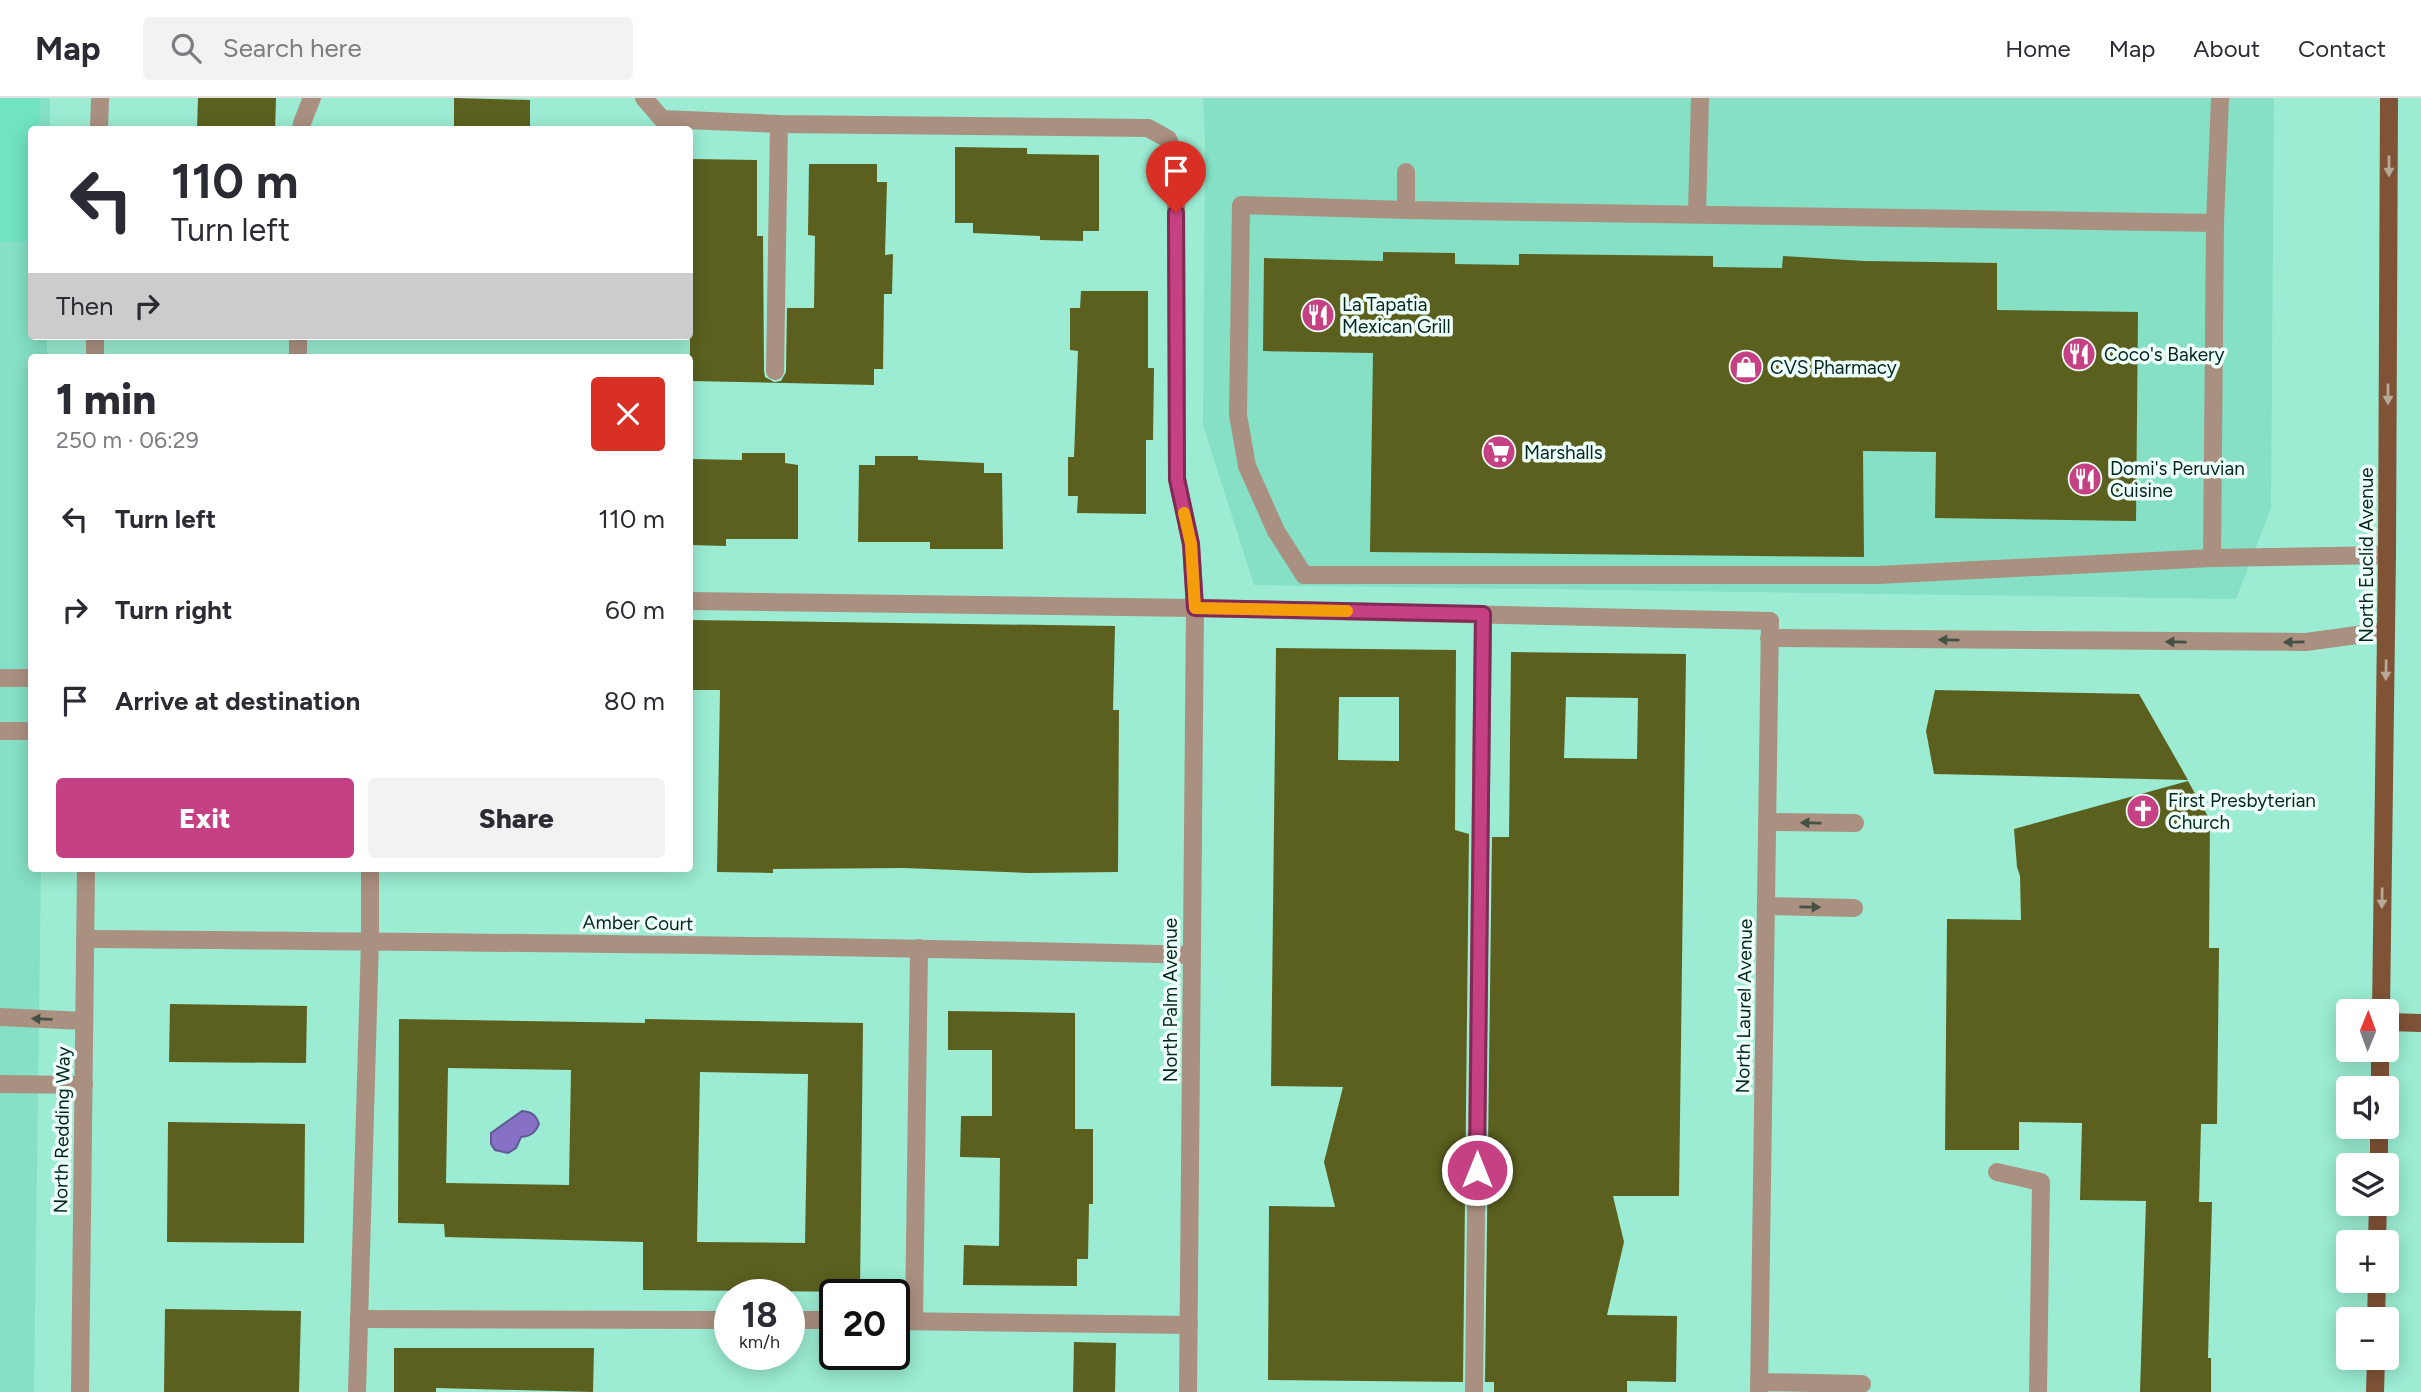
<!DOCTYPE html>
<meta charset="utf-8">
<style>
:root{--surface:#fff;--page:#f2f2f3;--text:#2b2b33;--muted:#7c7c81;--line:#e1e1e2;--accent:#c64184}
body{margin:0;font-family:Figtree,sans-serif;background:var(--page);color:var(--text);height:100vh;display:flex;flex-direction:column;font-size:26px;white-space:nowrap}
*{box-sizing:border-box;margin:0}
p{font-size:23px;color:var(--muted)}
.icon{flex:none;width:38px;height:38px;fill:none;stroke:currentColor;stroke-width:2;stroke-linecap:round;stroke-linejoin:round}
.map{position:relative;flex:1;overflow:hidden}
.side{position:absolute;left:28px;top:256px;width:665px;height:518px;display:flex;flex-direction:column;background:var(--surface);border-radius:7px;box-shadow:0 4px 18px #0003}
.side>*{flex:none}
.guide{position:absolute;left:28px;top:28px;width:665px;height:214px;border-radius:7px;box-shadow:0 4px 18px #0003;background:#fff;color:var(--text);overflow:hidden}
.needle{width:46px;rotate:1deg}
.fabs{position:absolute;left:2336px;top:901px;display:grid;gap:14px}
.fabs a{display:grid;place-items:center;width:63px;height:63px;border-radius:7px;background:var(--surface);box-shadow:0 4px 18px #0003;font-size:35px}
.speed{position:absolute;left:714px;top:1181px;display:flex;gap:14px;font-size:35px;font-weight:700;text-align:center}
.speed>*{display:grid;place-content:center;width:91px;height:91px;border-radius:50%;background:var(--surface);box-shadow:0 4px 18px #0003;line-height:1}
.speed small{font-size:18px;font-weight:400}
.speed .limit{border:4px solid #111;border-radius:10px;background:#fff;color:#111}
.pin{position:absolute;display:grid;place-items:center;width:60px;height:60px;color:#fff;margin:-72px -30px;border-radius:50% 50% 50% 0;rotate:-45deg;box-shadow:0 0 7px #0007}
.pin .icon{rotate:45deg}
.me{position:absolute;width:77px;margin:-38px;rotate:0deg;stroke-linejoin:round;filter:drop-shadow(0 0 5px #0008)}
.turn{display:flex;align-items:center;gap:24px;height:147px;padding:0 28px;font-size:32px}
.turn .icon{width:91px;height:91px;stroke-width:2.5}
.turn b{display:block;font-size:49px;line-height:60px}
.then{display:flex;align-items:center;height:66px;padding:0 28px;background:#0003;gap:14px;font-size:26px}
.round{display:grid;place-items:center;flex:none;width:74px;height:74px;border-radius:7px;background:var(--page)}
.overview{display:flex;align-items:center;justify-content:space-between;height:119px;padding:0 28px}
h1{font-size:42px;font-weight:800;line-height:52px}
.cta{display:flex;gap:14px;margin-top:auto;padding:14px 28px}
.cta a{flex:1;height:80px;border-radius:7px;background:var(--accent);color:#fff;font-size:28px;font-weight:800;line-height:80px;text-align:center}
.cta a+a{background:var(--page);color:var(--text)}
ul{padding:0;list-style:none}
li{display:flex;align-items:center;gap:21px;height:91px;padding:0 28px}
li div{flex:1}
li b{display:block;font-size:26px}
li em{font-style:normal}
header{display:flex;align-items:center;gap:42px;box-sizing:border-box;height:98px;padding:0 35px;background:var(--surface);border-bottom:2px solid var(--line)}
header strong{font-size:33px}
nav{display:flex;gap:38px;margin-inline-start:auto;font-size:24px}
.search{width:490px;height:63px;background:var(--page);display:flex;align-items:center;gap:18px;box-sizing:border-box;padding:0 24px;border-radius:7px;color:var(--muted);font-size:26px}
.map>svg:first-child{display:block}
</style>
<header>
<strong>Map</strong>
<div class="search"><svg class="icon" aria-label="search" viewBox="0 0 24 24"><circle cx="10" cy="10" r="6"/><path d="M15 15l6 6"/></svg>Search here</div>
<nav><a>Home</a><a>Map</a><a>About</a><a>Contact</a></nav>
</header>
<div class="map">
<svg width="2421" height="1294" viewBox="0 0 2421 1294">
<rect width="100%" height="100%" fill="#9becd3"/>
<g fill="#85e0c6">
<polygon points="0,0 50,0 50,31 32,32 32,238 47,238 47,259 32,259 32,770 41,770 34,1294 0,1294"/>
<polygon points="1203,0 2274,0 2271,410 2236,501 1254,487 1203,327 1205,44"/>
</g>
<polygon fill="#70e3c3" points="0,0 40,0 39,31 32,32 31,144 0,144"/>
<path fill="#8671c7" stroke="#5f5b94" stroke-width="2" d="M522,1013C532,1014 536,1017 539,1026C535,1035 531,1038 521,1039L516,1050L508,1055L495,1052L491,1046V1035Z"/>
<g fill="#5b601f" fill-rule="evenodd">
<polygon points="198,0 276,0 275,32 197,31"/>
<polygon points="454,0 530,2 530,32 454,32"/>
<polygon points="955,49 1027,50 1027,56 1099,57 1099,133 1083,133 1083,143 1040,142 1040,138 973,135 973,125 955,125"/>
<polygon points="690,61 757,62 757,138 763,138 764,273 765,279 774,284 781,283 786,274 787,210 814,210 815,138 808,137 809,66 877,66 877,84 887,84 885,157 893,156 892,196 884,196 883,271 874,271 874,287 690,283"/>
<polygon points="1383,154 1455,155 1455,166 1519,167 1519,156 1713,158 1713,169 1782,170 1783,158 1864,163 1997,165 1997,212 2138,214 2136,423 1935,420 1936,354 1863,353 1864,459 1370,454 1373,255 1263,253 1264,160 1383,163"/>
<polygon points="1081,193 1148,193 1148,270 1154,270 1153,342 1146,342 1146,416 1077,415 1078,398 1068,398 1068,359 1074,359 1078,253 1070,252 1070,210 1080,210"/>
<polygon points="742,355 785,355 785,365 798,367 798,441 726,441 726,448 690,447 690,361 742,362"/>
<polygon points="875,358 918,358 918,362 984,365 984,375 1002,375 1003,451 930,451 930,444 858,444 859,367 875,367"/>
<polygon points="690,522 1115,528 1113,612 1119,612 1118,774 1028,775 904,770 773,771 773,775 717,774 720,592 690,592"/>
<path d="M1276,550L1456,552L1455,732L1469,736L1463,1284L1268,1282L1269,1108L1335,1109L1324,1064L1343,989L1271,988ZM1339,599H1399V663L1338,662Z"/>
<path d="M1511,554L1686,556L1679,1098H1613L1624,1144L1607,1217L1677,1218L1676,1284L1627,1283V1294H1494V1284H1485L1492,739H1509ZM1566,599L1638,600L1637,661L1564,660Z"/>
<polygon points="1935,592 2139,596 2188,682 1934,676 1926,633"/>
<polygon points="2188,683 2210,722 2209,850 2219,850 2217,1026 2201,1026 2199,1104 2212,1104 2208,1260 2211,1260 2211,1294 2140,1294 2146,1103 2080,1102 2082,1025 2019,1024 2019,1052 1945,1052 1947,821 2021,822 2020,778 2017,769 2014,731"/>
<polygon points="170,906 307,908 306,965 169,964"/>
<polygon points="948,913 1075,915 1075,1031 1093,1031 1093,1106 1089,1106 1088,1161 1077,1161 1077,1188 963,1187 964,1147 999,1148 1000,1060 960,1059 961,1018 992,1018 992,952 948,952"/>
<path d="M399,921L645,925V921L863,925L860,1194L643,1192V1144L445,1139L444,1126L398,1125ZM448,970L571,972L569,1087L446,1085ZM700,974L808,976L805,1145L697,1144Z"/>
<polygon points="168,1024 305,1026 304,1145 167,1144"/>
<polygon points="165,1211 301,1213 299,1294 164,1294"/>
<polygon points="1074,1244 1116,1245 1115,1294 1073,1294"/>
<polygon points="394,1250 594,1250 593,1294 436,1290 436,1294 394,1294"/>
</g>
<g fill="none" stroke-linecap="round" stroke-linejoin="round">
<g stroke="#aa9080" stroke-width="18">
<polyline points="644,0 662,21 779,26 1148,30 1168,41 1176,62 1177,381 1191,446 1195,510"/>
<polyline points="301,32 302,25 312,0"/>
<polyline points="1406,74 1406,112 2215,125 2220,0"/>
<polyline points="1406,112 1241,107 1238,317 1247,368 1276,433 1304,477 1878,477 2212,460 2387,457"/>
<polyline points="1697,115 1700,0"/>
<polyline points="298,259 298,238"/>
<polyline points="775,273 779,26"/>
<polyline points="2212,460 2215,125"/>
<polyline points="690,503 1195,510 1770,523"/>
<polyline points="1769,540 2306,544 2386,533"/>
<polyline points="0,580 32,580"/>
<polyline points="0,633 32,633"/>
<polyline points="1768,724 1855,725"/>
<polyline points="1767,808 1854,810"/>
<polyline points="0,919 84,923"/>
<polyline points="0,986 84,987"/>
<polyline points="1997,1074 2041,1084 2038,1294"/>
<polyline points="359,1221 730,1222"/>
<polyline points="789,1222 835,1222"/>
<polyline points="894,1223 1189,1227"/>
<polyline points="914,1223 919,850"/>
<polyline points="1760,1284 1862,1286"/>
<polyline points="357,1294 370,842 370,770"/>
<polyline points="1474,1294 1483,516"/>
</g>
<g stroke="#aa9080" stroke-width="18">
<polyline points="99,32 100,0"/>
<polyline points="95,259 95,238"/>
<path d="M85,841C454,844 822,847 1191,857"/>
<polyline points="80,1294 86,770"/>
<polyline points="1188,1294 1195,510"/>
<polyline points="1759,1294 1770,523"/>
</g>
<g stroke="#805336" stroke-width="18">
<polyline points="2381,914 2387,457 2389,0"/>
<polyline points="2387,924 2421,925"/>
<polyline points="2380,990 2380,952"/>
<polyline points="2379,1068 2379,1029"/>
<polyline points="2377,1144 2378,1106"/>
<polyline points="2376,1222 2377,1183"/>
<polyline points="2375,1294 2376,1260"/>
</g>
</g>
<defs><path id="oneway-solid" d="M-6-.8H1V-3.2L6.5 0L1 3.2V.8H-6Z" transform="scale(1.75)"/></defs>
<g fill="#b7a897">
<use href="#oneway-solid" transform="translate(2389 68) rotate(90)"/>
<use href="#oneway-solid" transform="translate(2388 296) rotate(90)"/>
<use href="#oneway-solid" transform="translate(2386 572) rotate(91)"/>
<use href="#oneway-solid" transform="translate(2382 800) rotate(91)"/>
</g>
<g fill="#465145">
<use href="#oneway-solid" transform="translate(1949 542) rotate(-179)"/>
<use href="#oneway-solid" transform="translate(2176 544) rotate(-179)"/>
<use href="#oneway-solid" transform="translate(2294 544) rotate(179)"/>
<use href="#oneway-solid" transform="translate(1811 725) rotate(-179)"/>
<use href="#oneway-solid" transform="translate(1810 809) rotate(1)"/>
<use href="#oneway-solid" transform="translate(42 921) rotate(-178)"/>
</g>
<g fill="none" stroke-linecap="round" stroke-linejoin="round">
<defs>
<polyline id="route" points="1176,115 1177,381 1191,446 1195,510 1483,516 1477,1072"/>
</defs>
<use href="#route" stroke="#812a56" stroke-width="18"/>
<use href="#route" stroke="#c64184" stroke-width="12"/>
<polyline stroke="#f59e0b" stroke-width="12" points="1184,415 1191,446 1195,510 1347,513"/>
</g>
<defs>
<symbol id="restaurant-disc" viewBox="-11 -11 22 22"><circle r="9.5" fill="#c64184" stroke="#eefef8"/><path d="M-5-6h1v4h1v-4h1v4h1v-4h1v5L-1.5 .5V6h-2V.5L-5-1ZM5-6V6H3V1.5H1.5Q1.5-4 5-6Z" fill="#fff"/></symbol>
<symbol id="shop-disc" viewBox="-11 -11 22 22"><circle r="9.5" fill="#c64184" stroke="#eefef8"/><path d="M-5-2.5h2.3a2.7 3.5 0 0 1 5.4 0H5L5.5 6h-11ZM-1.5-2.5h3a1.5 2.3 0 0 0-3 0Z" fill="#fff"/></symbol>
<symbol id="supermarket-disc" viewBox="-11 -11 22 22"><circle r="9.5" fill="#c64184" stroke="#eefef8"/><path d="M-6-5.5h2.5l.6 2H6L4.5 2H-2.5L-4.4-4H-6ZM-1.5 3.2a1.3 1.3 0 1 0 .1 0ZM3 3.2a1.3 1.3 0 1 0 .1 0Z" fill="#fff"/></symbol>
<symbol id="church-disc" viewBox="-11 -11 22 22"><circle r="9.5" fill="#c64184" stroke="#eefef8"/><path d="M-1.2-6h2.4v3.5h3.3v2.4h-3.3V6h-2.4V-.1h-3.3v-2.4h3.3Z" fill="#fff"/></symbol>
</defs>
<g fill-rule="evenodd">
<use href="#restaurant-disc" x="1299" y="198" width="38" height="38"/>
<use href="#restaurant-disc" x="2060" y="237" width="38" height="38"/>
<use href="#shop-disc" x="1727" y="250" width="38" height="38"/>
<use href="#supermarket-disc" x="1480" y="335" width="38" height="38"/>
<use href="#restaurant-disc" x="2066" y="362" width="38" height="38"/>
<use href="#church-disc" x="2124" y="694" width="38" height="38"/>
</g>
<g text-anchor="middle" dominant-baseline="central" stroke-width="7" stroke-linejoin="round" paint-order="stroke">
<g font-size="19" fill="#03271e" stroke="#eefef8" text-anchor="start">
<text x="1342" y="206">La Tapatia<tspan x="1342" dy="22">Mexican Grill</tspan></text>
<text x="2104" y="256">Coco's Bakery</text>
<text x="1770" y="269">CVS Pharmacy</text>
<text x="1524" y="354">Marshalls</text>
<text x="2110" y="370">Domi's Peruvian<tspan x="2110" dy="22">Cuisine</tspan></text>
<text x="2168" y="702">First Presbyterian<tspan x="2168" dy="22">Church</tspan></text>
</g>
<g font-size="19" fill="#03271e" stroke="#eefef8">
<text transform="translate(2366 457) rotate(-90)">North Euclid Avenue</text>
<text transform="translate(638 825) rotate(1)">Amber Court</text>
<text transform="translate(1170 902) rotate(-90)">North Palm Avenue</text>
<text transform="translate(1744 908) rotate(-89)">North Laurel Avenue</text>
<text transform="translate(62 1032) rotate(-89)">North Redding Way</text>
</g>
</g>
</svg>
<div class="fabs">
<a><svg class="needle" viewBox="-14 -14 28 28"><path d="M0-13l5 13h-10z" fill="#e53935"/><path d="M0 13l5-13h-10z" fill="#7c7c81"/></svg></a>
<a><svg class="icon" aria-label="sound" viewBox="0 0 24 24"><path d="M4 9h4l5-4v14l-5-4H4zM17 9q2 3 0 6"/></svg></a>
<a><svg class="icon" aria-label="layers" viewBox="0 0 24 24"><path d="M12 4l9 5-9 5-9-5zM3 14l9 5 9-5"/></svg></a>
<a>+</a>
<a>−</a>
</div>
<div class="speed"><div>18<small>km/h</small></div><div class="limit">20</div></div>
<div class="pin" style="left:1176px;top:115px;background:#d93025"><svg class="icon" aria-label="arrive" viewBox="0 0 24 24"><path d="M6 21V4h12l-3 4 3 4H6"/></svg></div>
<svg class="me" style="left:1477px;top:1072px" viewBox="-20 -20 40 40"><circle r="17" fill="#c64184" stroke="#fff" stroke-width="3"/><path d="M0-11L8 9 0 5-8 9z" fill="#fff"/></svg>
<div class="guide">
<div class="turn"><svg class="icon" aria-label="left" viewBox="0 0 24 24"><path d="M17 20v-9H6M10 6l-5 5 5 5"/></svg><div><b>110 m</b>Turn left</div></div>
<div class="then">Then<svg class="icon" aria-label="right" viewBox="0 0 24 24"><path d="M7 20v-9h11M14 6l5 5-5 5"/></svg></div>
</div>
<section class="side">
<div class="overview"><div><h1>1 min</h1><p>250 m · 06:29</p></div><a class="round" style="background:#d93025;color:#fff"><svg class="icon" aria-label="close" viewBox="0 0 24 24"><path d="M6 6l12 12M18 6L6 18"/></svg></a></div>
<ul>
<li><svg class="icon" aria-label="left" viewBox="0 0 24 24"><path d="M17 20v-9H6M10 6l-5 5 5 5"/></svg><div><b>Turn left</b></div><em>110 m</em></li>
<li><svg class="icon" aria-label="right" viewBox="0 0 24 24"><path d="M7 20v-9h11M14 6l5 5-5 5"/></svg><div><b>Turn right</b></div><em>60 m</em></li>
<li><svg class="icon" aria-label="arrive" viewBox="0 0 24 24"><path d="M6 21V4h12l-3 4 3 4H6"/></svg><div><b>Arrive at destination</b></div><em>80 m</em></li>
</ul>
<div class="cta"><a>Exit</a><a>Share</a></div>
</section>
</div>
